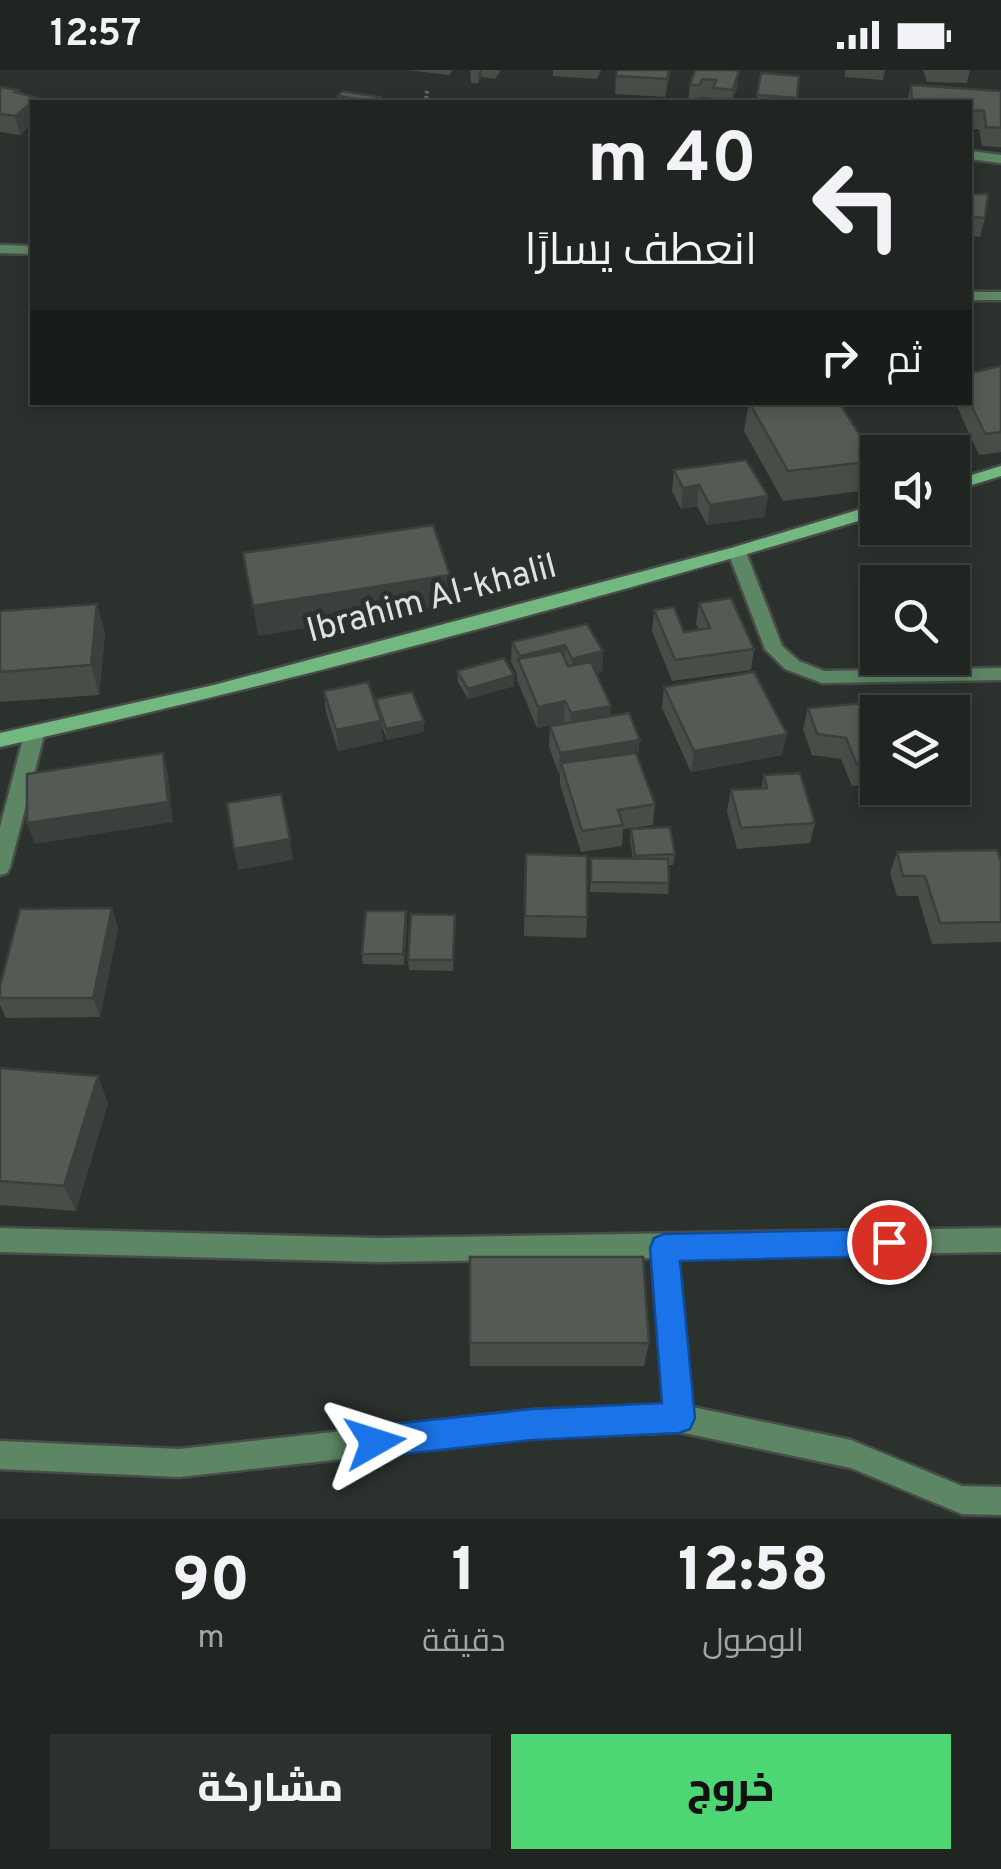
<!DOCTYPE html>
<html lang="ar">
<meta charset="utf-8">
<style>
:root{--surface:#202521;--page:#2d312e;--text:#f1f3f6;--muted:#a2a5a5;--line:#3d423f;--accent:#4ed675}
body{margin:0;font-family:Overpass,Cairo,sans-serif;background:var(--page);color:var(--text);direction:rtl;height:100vh;display:flex;flex-direction:column;font-size:38px;white-space:nowrap}
*{box-sizing:border-box;margin:0}
p{font-size:32px;color:var(--muted)}
.icon{flex:none;width:55px;height:55px;fill:none;stroke:currentColor;stroke-width:2;stroke-linecap:round;stroke-linejoin:round}
.map{position:relative;height:1449px;overflow:hidden;direction:ltr}
.details{display:flex;flex-direction:column;background:var(--surface);flex:1}
.details>*{flex:none}
.top-card{position:absolute;left:30px;top:30px;width:942px;height:305px;border-radius:0px;box-shadow:0 5px 15px #0003,0 0 0 2px var(--line);direction:rtl;background:#202521;color:var(--text);overflow:hidden}
.buttons{position:absolute;left:860px;top:365px;display:grid;gap:20px}
.buttons a{display:grid;place-items:center;width:110px;height:110px;border-radius:0px;background:var(--surface);box-shadow:0 5px 15px #0003,0 0 0 2px var(--line);font-size:50px}
.pin{position:absolute;display:grid;place-items:center;width:85px;height:85px;color:#fff;margin:-42px;border:5px solid #fff;border-radius:50%;box-shadow:0 2px 10px #0007}
.me{position:absolute;width:110px;margin:-55px;rotate:84deg;stroke-linejoin:round;filter:drop-shadow(0 0 8px #0008)}
.turn{display:flex;align-items:center;gap:35px;height:210px;padding:0 50px;font-size:45px}
.turn .icon{width:130px;height:130px;stroke-width:2.5}
.turn b{display:block;font-size:70px;line-height:85px}
.then{display:flex;align-items:center;height:95px;padding:0 50px;background:#0003;gap:20px;font-size:38px}
.eta{display:flex;justify-content:space-evenly;align-items:center;height:170px;text-align:center}
.eta b{font-size:60px;font-weight:800;line-height:70px}
.primary-button{display:flex;gap:20px;margin-top:auto;padding:20px 50px}
.primary-button a{flex:1;height:115px;border-radius:0px;background:var(--accent);color:#111;font-size:40px;font-weight:800;line-height:115px;text-align:center}
.primary-button a+a{background:var(--page);color:var(--text)}
.status{display:flex;justify-content:space-between;align-items:center;height:70px;padding:0 50px;background:var(--surface);direction:ltr}
.status svg{height:28px;fill:currentColor}
.map>svg:first-child{display:block}
</style>
<div class="status"><b>12:57</b><svg viewBox="0 0 49 12"><path d="M0 12V9h3v3zM5 12V6h3v6zM10 12V3h3v9zM15 12V0h3v12zM26 1h20v11H26zM47 4h2v5h-2z"/></svg></div>
<div class="map">
<svg width="1001" height="1449" viewBox="0 0 1001 1449">
<rect width="100%" height="100%" fill="#2b312c"/>
<g fill="none" stroke-linecap="round" stroke-linejoin="round">
<defs>
<g id="street">
<polygon points="970,81 1001,85 1001,93 970,89"/>
<polygon points="0,175 32,176 32,184 0,183"/>
<rect x="970" y="222" width="31" height="8"/>
<polygon points="737,477 746,482 782,576 799,591 824,601 1001,598 1001,610 822,613 785,599 765,579 728,482"/>
<polygon points="34,658 44,665 10,797 7,803 0,805 0,757 24,665"/>
<polygon points="0,1158 379,1168 1001,1158 1001,1182 678,1187 692,1337 851,1370 962,1416 1001,1417 1001,1445 962,1444 851,1398 679,1362 532,1368 179,1407 0,1399 0,1371 179,1379 532,1340 664,1335 652,1188 379,1192 0,1182"/>
</g>
<g id="secondary">
<polygon points="1001,396 1001,406 952,421 952,411"/>
<path d="M878,434V445C588,533 295,610 0,677V663L214,615L731,478Z"/>
</g>
</defs>
<use href="#street" stroke="#484d49" stroke-width="5"/>
<use href="#secondary" stroke="#484d49" stroke-width="5"/>
<polyline stroke="#636863" stroke-width="4" stroke-dasharray="6 2.5" stroke-linecap="butt" points="426,32 427,21"/>
<use href="#street" fill="#5d8664" fill-rule="evenodd"/>
<use href="#secondary" fill="#73b781" fill-rule="evenodd"/>
</g>
<g fill="#474e48">
<polygon points="407,0 453,0 449,5"/>
<polygon points="470,0 501,0 495,9 482,7 478,13 471,13"/>
<polygon points="553,0 601,0 597,9 553,6"/>
<polygon points="671,0 665,27 615,24 616,6"/>
<polygon points="695,0 739,1 737,18 732,32 711,32 712,28 700,27 698,32 688,32 690,15"/>
<polygon points="845,0 885,0 883,10 845,7"/>
<polygon points="923,0 970,0 967,13 927,12"/>
<polygon points="761,3 799,6 796,32 756,32"/>
<polygon points="911,15 1001,21 1001,77 982,76 979,59 970,59 970,32 907,32"/>
<polygon points="0,17 18,20 19,23 32,32 32,54 20,65 0,62"/>
<polygon points="338,26 380,32 338,32"/>
<polygon points="970,124 985,148 980,167 970,166"/>
<polygon points="1001,296 1001,382 979,385 955,332 970,332"/>
<polygon points="749,332 876,391 869,420 783,431 744,361"/>
<polygon points="862,332 908,332 863,335"/>
<polygon points="674,400 768,426 764,447 707,455 697,436 681,439 672,421"/>
<polygon points="699,533 754,579 751,600 672,611 652,561 654,540 684,562 699,560 696,554"/>
<polygon points="97,534 105,564 99,625 0,632 0,541"/>
<polygon points="587,554 603,581 602,602 596,604 611,636 610,646 638,688 655,734 653,755 623,759 622,776 581,782 560,714 560,704 559,704 549,677 550,656 565,653 537,658 517,610 517,604 511,592 512,572"/>
<polygon points="457,601 514,605 514,616 468,629 458,612"/>
<polygon points="664,617 782,685 691,702 662,638"/>
<polygon points="324,621 376,636 376,629 424,651 424,662 387,670 381,654 383,671 338,681 326,642"/>
<polygon points="808,638 878,642 878,714 852,716 841,689 812,685 803,659"/>
<polygon points="952,689 961,708 954,729 917,732 910,718 952,718"/>
<polygon points="764,705 815,753 810,773 737,779 727,741 731,720 761,719"/>
<polygon points="631,759 675,784 673,795 668,795 669,813 668,824 590,822 591,788 633,789 630,770"/>
<polygon points="897,782 1001,791 1001,872 932,874 918,826 897,826 890,803"/>
<polygon points="526,784 587,847 586,868 524,866"/>
<polygon points="112,838 118,859 100,947 6,948 0,935 0,916"/>
<polygon points="407,852 404,895 363,894 362,884"/>
<polygon points="455,855 453,901 409,900 408,890"/>
<polygon points="0,998 108,1033 76,1141 0,1135"/>
<polygon points="470,1273 649,1273 644,1296 470,1296"/>
</g>
<g fill="#3a403b">
<polygon points="481,0 482,0 482,7 478,13 478,4"/>
<polygon points="669,0 671,0 665,27 667,9"/>
<polygon points="739,1 737,18 731,32 733,20"/>
<polygon points="38,28 40,32 32,32 32,54 20,65 15,46"/>
<polygon points="699,415 697,436 681,439 683,418"/>
<polygon points="768,426 764,447 707,455 710,435"/>
<polygon points="450,505 451,535 258,566 253,536"/>
<polygon points="97,534 105,564 99,625 91,595"/>
<polygon points="565,575 564,596 520,594 520,586"/>
<polygon points="603,581 602,602 571,610 572,589"/>
<polygon points="514,605 514,616 468,629 468,619"/>
<polygon points="565,631 564,652 537,658 538,637"/>
<polygon points="611,636 609,656 570,664 571,643"/>
<polygon points="381,651 383,671 338,681 336,660"/>
<polygon points="424,651 424,662 387,670 386,659"/>
<polygon points="787,664 782,685 691,702 694,681"/>
<polygon points="640,670 638,690 561,693 560,704 559,704 560,683"/>
<polygon points="163,683 168,704 173,752 35,774 27,753"/>
<polygon points="290,769 293,790 238,800 234,779"/>
<polygon points="112,838 118,859 100,947 93,928"/>
<polygon points="406,841 407,852 404,895 403,884"/>
<polygon points="98,1006 108,1033 76,1141 64,1116"/>
</g>
<g fill="#535b54" stroke="#3a403b" stroke-width="2.5">
<polygon points="617,0 669,0 667,9 616,6"/>
<polygon points="695,0 734,0 739,1 733,20 713,18 716,10 702,9 700,15 690,15"/>
<polygon points="761,3 799,6 797,28 757,25"/>
<polygon points="911,15 1001,21 1001,58 986,57 984,41 970,40 970,32 912,32"/>
<polygon points="0,17 18,20 15,22 38,28 15,46 0,44"/>
<polygon points="342,21 380,27 375,32 338,26"/>
<polygon points="970,124 988,124 985,148 970,147"/>
<polygon points="1001,296 1001,362 985,364 970,332 970,303"/>
<polygon points="749,332 839,332 876,391 788,401"/>
<polygon points="746,390 768,426 710,435 699,415 683,418 674,400"/>
<polygon points="433,455 450,505 253,536 243,483"/>
<polygon points="731,528 754,579 675,590 654,540 674,537 684,562 710,558 699,533"/>
<polygon points="97,534 91,595 0,602 0,541"/>
<polygon points="587,554 603,581 572,589 565,575 520,586 512,572"/>
<polygon points="561,581 568,596 591,592 611,636 571,643 565,631 538,637 518,589"/>
<polygon points="504,588 514,605 468,619 457,601"/>
<polygon points="754,602 787,664 694,681 664,617"/>
<polygon points="368,612 381,651 336,660 324,621"/>
<polygon points="412,622 424,651 386,659 376,629"/>
<polygon points="909,629 916,642 878,642 878,693 857,695 846,668 817,664 808,638"/>
<polygon points="629,643 640,670 560,683 550,656"/>
<polygon points="163,683 168,732 27,753 27,704"/>
<polygon points="636,683 655,734 618,740 623,755 582,761 561,693"/>
<polygon points="952,689 961,708 952,709"/>
<polygon points="800,703 815,753 741,758 731,720 767,718 764,705"/>
<polygon points="281,724 290,769 234,779 227,733"/>
<polygon points="670,757 675,784 635,786 631,759"/>
<polygon points="997,780 1001,791 1001,852 940,853 925,806 903,806 897,782"/>
<polygon points="526,784 587,786 587,847 525,846"/>
<polygon points="591,788 668,789 669,813 591,812"/>
<polygon points="112,838 93,928 0,928 0,916 20,839"/>
<polygon points="366,841 406,841 403,884 362,884"/>
<polygon points="411,844 455,845 453,890 408,890"/>
<polygon points="0,998 98,1006 64,1116 0,1111"/>
<polygon points="470,1187 643,1187 649,1273 470,1273"/>
</g>
<polygon fill="#1a73e8" stroke="#114b97" stroke-width="2.5" points="889,1159 899,1163 903,1172 899,1182 889,1186 680,1191 695,1348 690,1359 679,1363 532,1370 375,1387 364,1383 359,1372 364,1360 375,1356 532,1339 662,1333 650,1178 654,1168 664,1164"/>
<g text-anchor="middle" dominant-baseline="central" stroke-width="10" stroke-linejoin="round" paint-order="stroke">
<g font-size="35" fill="#dfe3df" stroke="#2b312c">
<text transform="translate(432 530) rotate(-15)">Ibrahim Al-khalil</text>
</g>
</g>
</svg>
<div class="buttons">
<a><svg class="icon" aria-label="sound" viewBox="0 0 24 24"><path d="M4 9h4l5-4v14l-5-4H4zM17 9q2 3 0 6"/></svg></a>
<a><svg class="icon" aria-label="search" viewBox="0 0 24 24"><circle cx="10" cy="10" r="6"/><path d="M15 15l6 6"/></svg></a>
<a><svg class="icon" aria-label="layers" viewBox="0 0 24 24"><path d="M12 4l9 5-9 5-9-5zM3 14l9 5 9-5"/></svg></a>
</div>
<div class="pin" style="left:889px;top:1172px;background:#d93025"><svg class="icon" aria-label="arrive" viewBox="0 0 24 24"><path d="M6 21V4h12l-3 4 3 4H6"/></svg></div>
<svg class="me" style="left:375px;top:1372px" viewBox="-20 -20 40 40"><path d="M0-17L14 15 0 8-14 15z" fill="#1a73e8" stroke="#fff" stroke-width="4"/></svg>
<div class="top-card">
<div class="turn"><svg class="icon" aria-label="left" viewBox="0 0 24 24"><path d="M17 20v-9H6M10 6l-5 5 5 5"/></svg><div><b>40 m</b>انعطف يسارًا</div></div>
<div class="then">ثم<svg class="icon" aria-label="right" viewBox="0 0 24 24"><path d="M7 20v-9h11M14 6l5 5-5 5"/></svg></div>
</div>
</div>
<section class="details">
<div class="eta">
<div><b>12:58</b><p>الوصول</p></div>
<div><b>1</b><p>دقيقة</p></div>
<div><b>90</b><p>m</p></div>
</div>
<div class="primary-button"><a>خروج</a><a>مشاركة</a></div>
</section>
